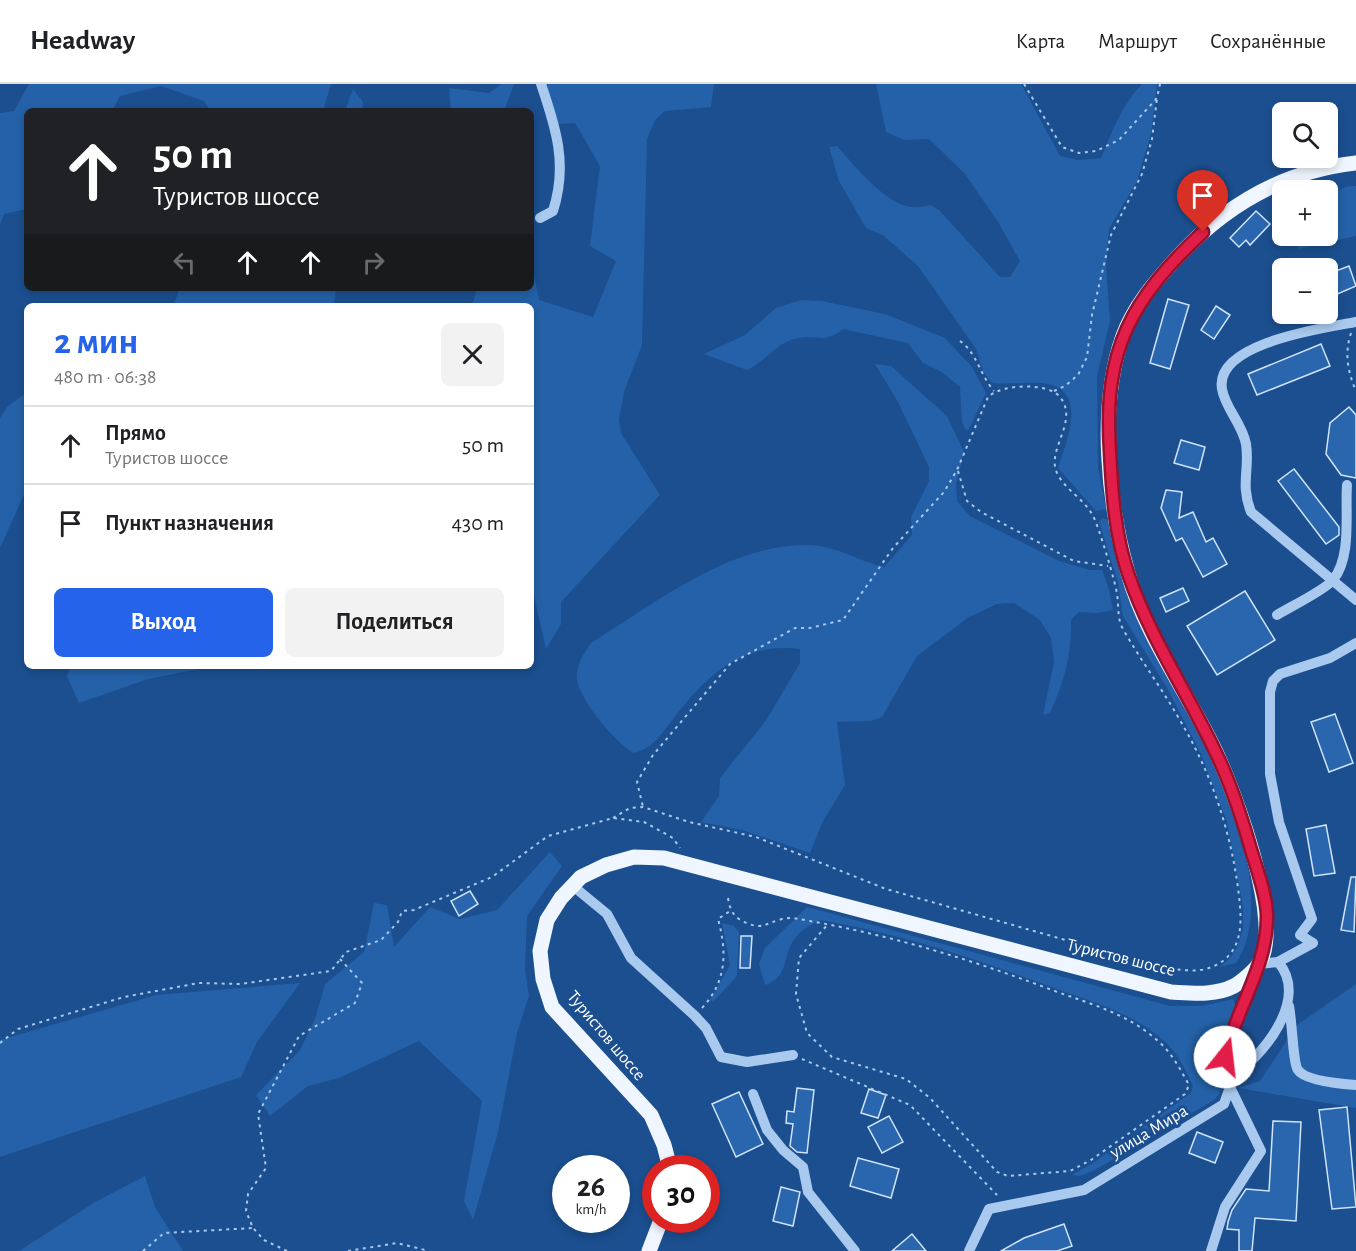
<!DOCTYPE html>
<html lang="ru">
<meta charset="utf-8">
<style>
:root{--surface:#fff;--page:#f2f2f2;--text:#202124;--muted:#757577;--line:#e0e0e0;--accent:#2563eb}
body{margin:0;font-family:"Alegreya Sans",sans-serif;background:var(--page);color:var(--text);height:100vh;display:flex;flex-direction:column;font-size:22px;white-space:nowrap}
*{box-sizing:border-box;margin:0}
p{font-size:20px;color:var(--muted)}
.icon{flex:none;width:33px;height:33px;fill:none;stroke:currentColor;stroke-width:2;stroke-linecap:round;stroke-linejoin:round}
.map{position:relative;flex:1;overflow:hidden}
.side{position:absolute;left:24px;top:219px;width:510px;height:366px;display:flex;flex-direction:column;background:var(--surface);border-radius:9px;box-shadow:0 3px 9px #0003}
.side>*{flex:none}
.banner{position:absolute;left:24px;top:24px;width:510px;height:183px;border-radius:9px;box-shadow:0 3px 9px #0003;background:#202124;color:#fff;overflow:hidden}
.buttons{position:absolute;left:1272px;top:18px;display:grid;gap:12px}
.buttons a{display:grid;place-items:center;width:66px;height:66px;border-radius:9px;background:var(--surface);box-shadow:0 3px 9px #0003;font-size:30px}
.speed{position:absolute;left:552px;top:1071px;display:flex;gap:12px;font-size:30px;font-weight:700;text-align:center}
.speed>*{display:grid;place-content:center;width:78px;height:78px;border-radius:50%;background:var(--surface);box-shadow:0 3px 9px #0003;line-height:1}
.speed small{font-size:15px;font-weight:400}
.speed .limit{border:9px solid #d22;background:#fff;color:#111}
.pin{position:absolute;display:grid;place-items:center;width:51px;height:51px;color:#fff;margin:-62px -26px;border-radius:50% 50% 50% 0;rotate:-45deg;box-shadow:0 0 6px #0007}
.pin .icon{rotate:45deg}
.me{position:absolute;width:66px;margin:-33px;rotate:16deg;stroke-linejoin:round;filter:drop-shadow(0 0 4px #0008)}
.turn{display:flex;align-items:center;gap:21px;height:126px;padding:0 30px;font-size:27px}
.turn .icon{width:78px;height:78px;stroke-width:2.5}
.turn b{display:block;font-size:42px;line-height:51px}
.lanes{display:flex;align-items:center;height:57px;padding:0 30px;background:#0003;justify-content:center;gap:30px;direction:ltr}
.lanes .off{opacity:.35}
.round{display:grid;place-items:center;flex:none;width:63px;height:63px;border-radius:9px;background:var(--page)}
.headline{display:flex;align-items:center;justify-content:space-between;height:102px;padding:0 30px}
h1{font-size:36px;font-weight:700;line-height:45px;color:var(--accent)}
.primary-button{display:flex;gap:12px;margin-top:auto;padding:12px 30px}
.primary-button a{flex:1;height:69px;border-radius:9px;background:var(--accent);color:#fff;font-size:24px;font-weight:700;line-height:69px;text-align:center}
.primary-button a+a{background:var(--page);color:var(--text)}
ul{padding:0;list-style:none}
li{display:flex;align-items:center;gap:18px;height:78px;padding:0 30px;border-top:2px solid var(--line)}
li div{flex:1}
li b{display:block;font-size:22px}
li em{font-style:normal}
header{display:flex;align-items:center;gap:36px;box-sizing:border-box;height:84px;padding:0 30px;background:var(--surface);border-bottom:2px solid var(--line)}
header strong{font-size:28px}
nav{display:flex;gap:33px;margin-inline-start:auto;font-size:21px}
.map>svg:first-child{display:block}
</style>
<header>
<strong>Headway</strong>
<nav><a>Карта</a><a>Маршрут</a><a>Сохранённые</a></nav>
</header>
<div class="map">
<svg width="1356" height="1167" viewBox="0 0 1356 1167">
<rect width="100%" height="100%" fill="#1b4f8f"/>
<g fill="#2461a8">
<polygon points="29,0 331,0 323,27 210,27 204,17 161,2 120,12 112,27 27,27 27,125 4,130 0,141 0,29 14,27"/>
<polygon points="502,0 514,0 504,27 451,27 449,4 489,9"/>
<polygon points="546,0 714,0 711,23 665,27 655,36 647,55 642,261 624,308 619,335 621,349 660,411 561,518 561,540 546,565 531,499 531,222 472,222 477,204 531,204 531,176 539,216 593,233 616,177 590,162 600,82 575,39 558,40"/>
<path d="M876,0H1021L1060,72L1078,76L1101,74C1112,47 1122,21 1142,0H1157L1151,50L1137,97L1109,145L1106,182L1110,237L1097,292L1098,384L1106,425L1096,427L1058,384C1065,361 1087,312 1052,301C1037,296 1009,301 992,299L983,287L976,265L918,182L884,152L866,144L839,97L829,63L837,62C853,80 887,122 912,123C918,124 925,122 931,121L939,126L1000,193H1010L1020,177L998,138L965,90L929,55L904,56L886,48Z"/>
<polygon points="353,5 363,18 362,27 345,27"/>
<polygon points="1349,102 1356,102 1356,152 1298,165 1295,152 1328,152 1328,110"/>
<polygon points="180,204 336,204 334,222 173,222"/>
<path d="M801,216L822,217L885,230L945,254L972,283L986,309L969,345L966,346L962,339L960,303L942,288L923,279L908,259L843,245C823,261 820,250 798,254C776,258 767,277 747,286L704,270L745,251L776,224Z"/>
<path d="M875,280L891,282L947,332L964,368L956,400L957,417L970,432L1059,477L1090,486H1102L1109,505L1113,526L1097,529L1079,528L1071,536C1072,571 1064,598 1050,629L1043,631L1054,578L1051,554L1040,536L1014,519L997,520L969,533L917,572L882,633L871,637L837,638L845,701L822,739L810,769L742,746L701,738L719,712L720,694L767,635L800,579V565C742,558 707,591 674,634C660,651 655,663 634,669C616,660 581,617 577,597C575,583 583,570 591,559C656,519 730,459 810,461C836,462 859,477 884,483L912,451L911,433L929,397V383L898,318Z"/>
<polygon points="27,308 27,404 0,464 0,334 7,323"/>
<path d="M1102,434L1108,436C1133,494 1158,553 1183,612C1196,643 1215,672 1226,703C1244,751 1267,834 1236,879L1220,883L1231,873L1238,861L1243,844V822L1227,738L1201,670L1167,604L1123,532L1118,499L1099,438Z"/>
<polygon points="71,582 214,582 148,595 79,619 67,592"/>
<polygon points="550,768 562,782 527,832 525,886 529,912 517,949 498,1048 473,1136 464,1117 482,1017 419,957 339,994 308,1002 270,1032 256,1011 300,966 315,935 325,900 364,868 374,819 387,821 394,863 430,823 460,835 497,826"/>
<path d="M807,823L1170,922H1202L1233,915L1236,923L1220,956L1218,971L1221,1000L1220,1009L1214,1016L1095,1086L1080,1092L1072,1091L1093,1079L1191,1009L1193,1002C1185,985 1178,969 1163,956C1132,929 1096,919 1057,905C980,876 901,850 820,836C813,840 802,845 797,852C780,870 792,892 765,901L759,880L765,864Z"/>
<polygon points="722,839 734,842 739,848 737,892 713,918 710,916 730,881"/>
<polygon points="300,899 257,958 241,993 0,1073 0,956 156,911"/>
<polygon points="1356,900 1356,1024 1238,1004 1260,997 1297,941"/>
<polygon points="145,1092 155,1123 183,1167 19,1167 95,1118"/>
</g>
<g fill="#2a66ad" stroke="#cfe3fa" stroke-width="1.5">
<polygon points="1256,127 1270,140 1250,161 1246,156 1239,163 1230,154"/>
<polygon points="1349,182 1356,202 1328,214 1328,190"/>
<polygon points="1168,215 1189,221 1170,285 1150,279"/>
<polygon points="1216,222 1230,231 1214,255 1201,246"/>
<polygon points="1321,260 1330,282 1257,311 1248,290"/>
<polygon points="1349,323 1356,331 1356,394 1341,391 1326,370 1330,339"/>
<polygon points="1181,356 1205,363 1199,386 1174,379"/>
<polygon points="1294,385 1339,443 1339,451 1326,460 1278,397"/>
<polygon points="1166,406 1182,408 1179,434 1193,428 1206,458 1213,454 1227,480 1203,493 1182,454 1176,457 1161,424"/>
<polygon points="1183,504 1189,517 1166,528 1160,514"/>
<polygon points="1245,507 1275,556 1217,591 1187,542"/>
<polygon points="1335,630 1353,679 1329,688 1311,638"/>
<polygon points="1326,741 1335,789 1314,792 1306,745"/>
<polygon points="1351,793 1356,793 1354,848 1341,846"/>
<polygon points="470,807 478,820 459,832 451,817"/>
<polygon points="741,852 752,852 750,884 740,884"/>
<polygon points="797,1004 814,1006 807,1069 797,1068 790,1062 793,1040 786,1039 787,1027 794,1028"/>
<polygon points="869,1005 886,1011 878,1034 861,1029"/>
<polygon points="739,1008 763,1060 736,1073 712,1020"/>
<polygon points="1347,1023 1356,1123 1332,1125 1319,1026"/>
<polygon points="889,1032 903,1058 882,1069 868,1043"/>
<polygon points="1273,1037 1301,1038 1296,1137 1255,1134 1252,1167 1239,1167 1239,1146 1227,1145 1228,1138 1232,1126 1246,1105 1269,1107"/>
<polygon points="1197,1048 1223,1058 1215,1079 1189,1069"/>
<polygon points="858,1074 899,1085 891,1114 850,1102"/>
<polygon points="781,1103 800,1108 793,1142 773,1137"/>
<polygon points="1064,1140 1072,1162 1057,1167 1001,1167 1024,1154"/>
<polygon points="912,1150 926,1167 892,1167"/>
</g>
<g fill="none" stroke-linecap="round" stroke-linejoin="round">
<g stroke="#a9c9ee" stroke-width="2" stroke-dasharray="3 4.5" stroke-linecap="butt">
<polyline points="1024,0 1062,63 1079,69 1096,67 1119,56 1157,14 1160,0"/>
<path d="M1351,249C1344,270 1348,288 1356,307"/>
<path d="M960,257C977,269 980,291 994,307"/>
<polyline points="1054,307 1065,302 1078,291 1087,273 1092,231 1111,151 1142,90 1152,55 1157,14"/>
<polyline points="958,387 967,417 981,428 1074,477 1108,482"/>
<path d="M613,734L630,724L643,723L689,738L756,753L886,805L1164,884C1177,885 1196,889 1209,884C1246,871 1242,836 1238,804C1230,745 1211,689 1181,638C1163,606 1141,577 1123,545C1117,535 1119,522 1117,510C1116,500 1098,440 1093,432C1085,416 1067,407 1058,391C1044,367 1080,338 1060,313C1048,298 1001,300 988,313L957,386L944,408L893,464L843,536L810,544H795L730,580L653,671L637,698L643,723"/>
<path d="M728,814C730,828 735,835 749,840C763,845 767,839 779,836C789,832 799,835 810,837C893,852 973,876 1052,906C1090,920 1127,929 1158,957C1172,969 1180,985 1189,1001L1185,1010L1091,1076L1070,1087L1008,1092L997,1088L930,1014L906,995L832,973L807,949L796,910L799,874L828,840"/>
<path d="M702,924C727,897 727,868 718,835L730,827"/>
<polyline points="0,959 18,945 124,913 199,899 240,900 331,887 346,868 381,856 398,838 402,827 414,826 492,793 548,752 613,734 644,738 673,754 680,764"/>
<polyline points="802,975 910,1021 997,1111"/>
<polyline points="143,1167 164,1149 253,1144"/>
<polyline points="287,1167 264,1156 253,1144 246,1127 248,1110 266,1084 258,1030 299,952 355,919 362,899 340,875"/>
<polyline points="348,1167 397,1159 429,1167"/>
</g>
<g stroke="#a9c9ee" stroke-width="10">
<path d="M540,134L553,127C568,81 556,44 541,0"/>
<path d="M1356,238C1324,244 1214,259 1222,305C1225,324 1242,339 1246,360C1250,385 1240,400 1251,428L1356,516"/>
<path d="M1277,531C1290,523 1325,506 1333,496C1352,473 1345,429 1347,401"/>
<polyline points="573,802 607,830 631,874 695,932 706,944 721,973 747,978 793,971"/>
<path d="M1289,922C1292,936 1293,980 1298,986C1305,997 1343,1000 1356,1001"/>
<path d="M1231,992C1263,974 1310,914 1278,878"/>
<polyline points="753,1010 767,1046 783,1066 803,1083 808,1108 855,1167"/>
<polyline points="969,1167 989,1125 1084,1106 1224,1020 1230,1003 1231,992 1225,973 1230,949 1246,919 1259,880 1278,878 1313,859 1300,851 1312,835 1279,738 1270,690 1270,608 1273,597 1280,590 1330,574 1356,559"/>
<polyline points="1211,1167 1225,1123 1261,1067 1230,1003"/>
</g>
<g stroke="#f0f6ff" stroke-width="15">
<path d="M670,1084L664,1061L651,1031L552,923L543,895L540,867L547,836L561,814L581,793L606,781L634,773L664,774L1171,908C1191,909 1215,912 1234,902C1241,898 1253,888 1258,881C1286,843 1234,706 1215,666C1188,609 1145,551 1128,489C1108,420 1098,321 1123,252C1133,224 1153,200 1173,178C1222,123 1283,87 1356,79"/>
<polyline points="649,1167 661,1136"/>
</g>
</g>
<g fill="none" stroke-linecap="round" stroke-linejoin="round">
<defs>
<path id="route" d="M1203,148C1131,216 1103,265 1110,367C1112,408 1115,453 1129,492C1150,553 1187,608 1215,667C1231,699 1242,734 1252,769C1258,788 1266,810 1267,830C1268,883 1236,924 1225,973"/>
</defs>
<use href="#route" stroke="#92132f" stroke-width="15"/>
<use href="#route" stroke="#e11d48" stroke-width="10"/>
</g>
<g text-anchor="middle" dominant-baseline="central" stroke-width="6" stroke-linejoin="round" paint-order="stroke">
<g font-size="18" fill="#fff" stroke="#1b4f8f">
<text transform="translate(1121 874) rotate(14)">Туристов шоссе</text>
<text transform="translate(606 952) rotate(50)">Туристов шоссе</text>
<text transform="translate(1149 1048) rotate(-31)">улица Мира</text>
</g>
</g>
</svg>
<div class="buttons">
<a><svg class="icon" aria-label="search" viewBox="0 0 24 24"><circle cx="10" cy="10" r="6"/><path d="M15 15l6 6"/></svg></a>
<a>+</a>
<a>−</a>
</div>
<div class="speed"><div>26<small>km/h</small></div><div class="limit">30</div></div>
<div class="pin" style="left:1203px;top:148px;background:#d93025"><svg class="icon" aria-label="arrive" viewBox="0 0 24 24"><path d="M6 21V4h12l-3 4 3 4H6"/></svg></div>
<svg class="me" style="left:1225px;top:973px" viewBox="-20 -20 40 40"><circle r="19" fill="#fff"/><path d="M0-13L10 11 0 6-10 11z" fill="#e11d48"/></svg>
<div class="banner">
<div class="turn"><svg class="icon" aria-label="ahead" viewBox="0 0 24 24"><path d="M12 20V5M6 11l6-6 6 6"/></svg><div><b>50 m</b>Туристов шоссе</div></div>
<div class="lanes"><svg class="icon off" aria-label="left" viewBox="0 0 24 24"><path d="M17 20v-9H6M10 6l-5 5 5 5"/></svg><svg class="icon" aria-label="ahead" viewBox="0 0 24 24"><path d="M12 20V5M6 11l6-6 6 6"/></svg><svg class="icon" aria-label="ahead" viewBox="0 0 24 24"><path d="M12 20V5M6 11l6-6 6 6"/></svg><svg class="icon off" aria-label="right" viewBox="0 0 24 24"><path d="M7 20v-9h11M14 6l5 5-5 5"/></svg></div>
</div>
<section class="side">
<div class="headline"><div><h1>2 мин</h1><p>480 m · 06:38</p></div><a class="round"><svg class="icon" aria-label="close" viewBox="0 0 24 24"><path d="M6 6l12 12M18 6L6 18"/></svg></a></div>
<ul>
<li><svg class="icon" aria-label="ahead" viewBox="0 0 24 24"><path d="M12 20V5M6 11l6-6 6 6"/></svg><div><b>Прямо</b><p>Туристов шоссе</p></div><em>50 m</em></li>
<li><svg class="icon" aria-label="arrive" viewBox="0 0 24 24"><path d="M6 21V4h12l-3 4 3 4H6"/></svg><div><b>Пункт назначения</b></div><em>430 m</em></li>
</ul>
<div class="primary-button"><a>Выход</a><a>Поделиться</a></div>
</section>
</div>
